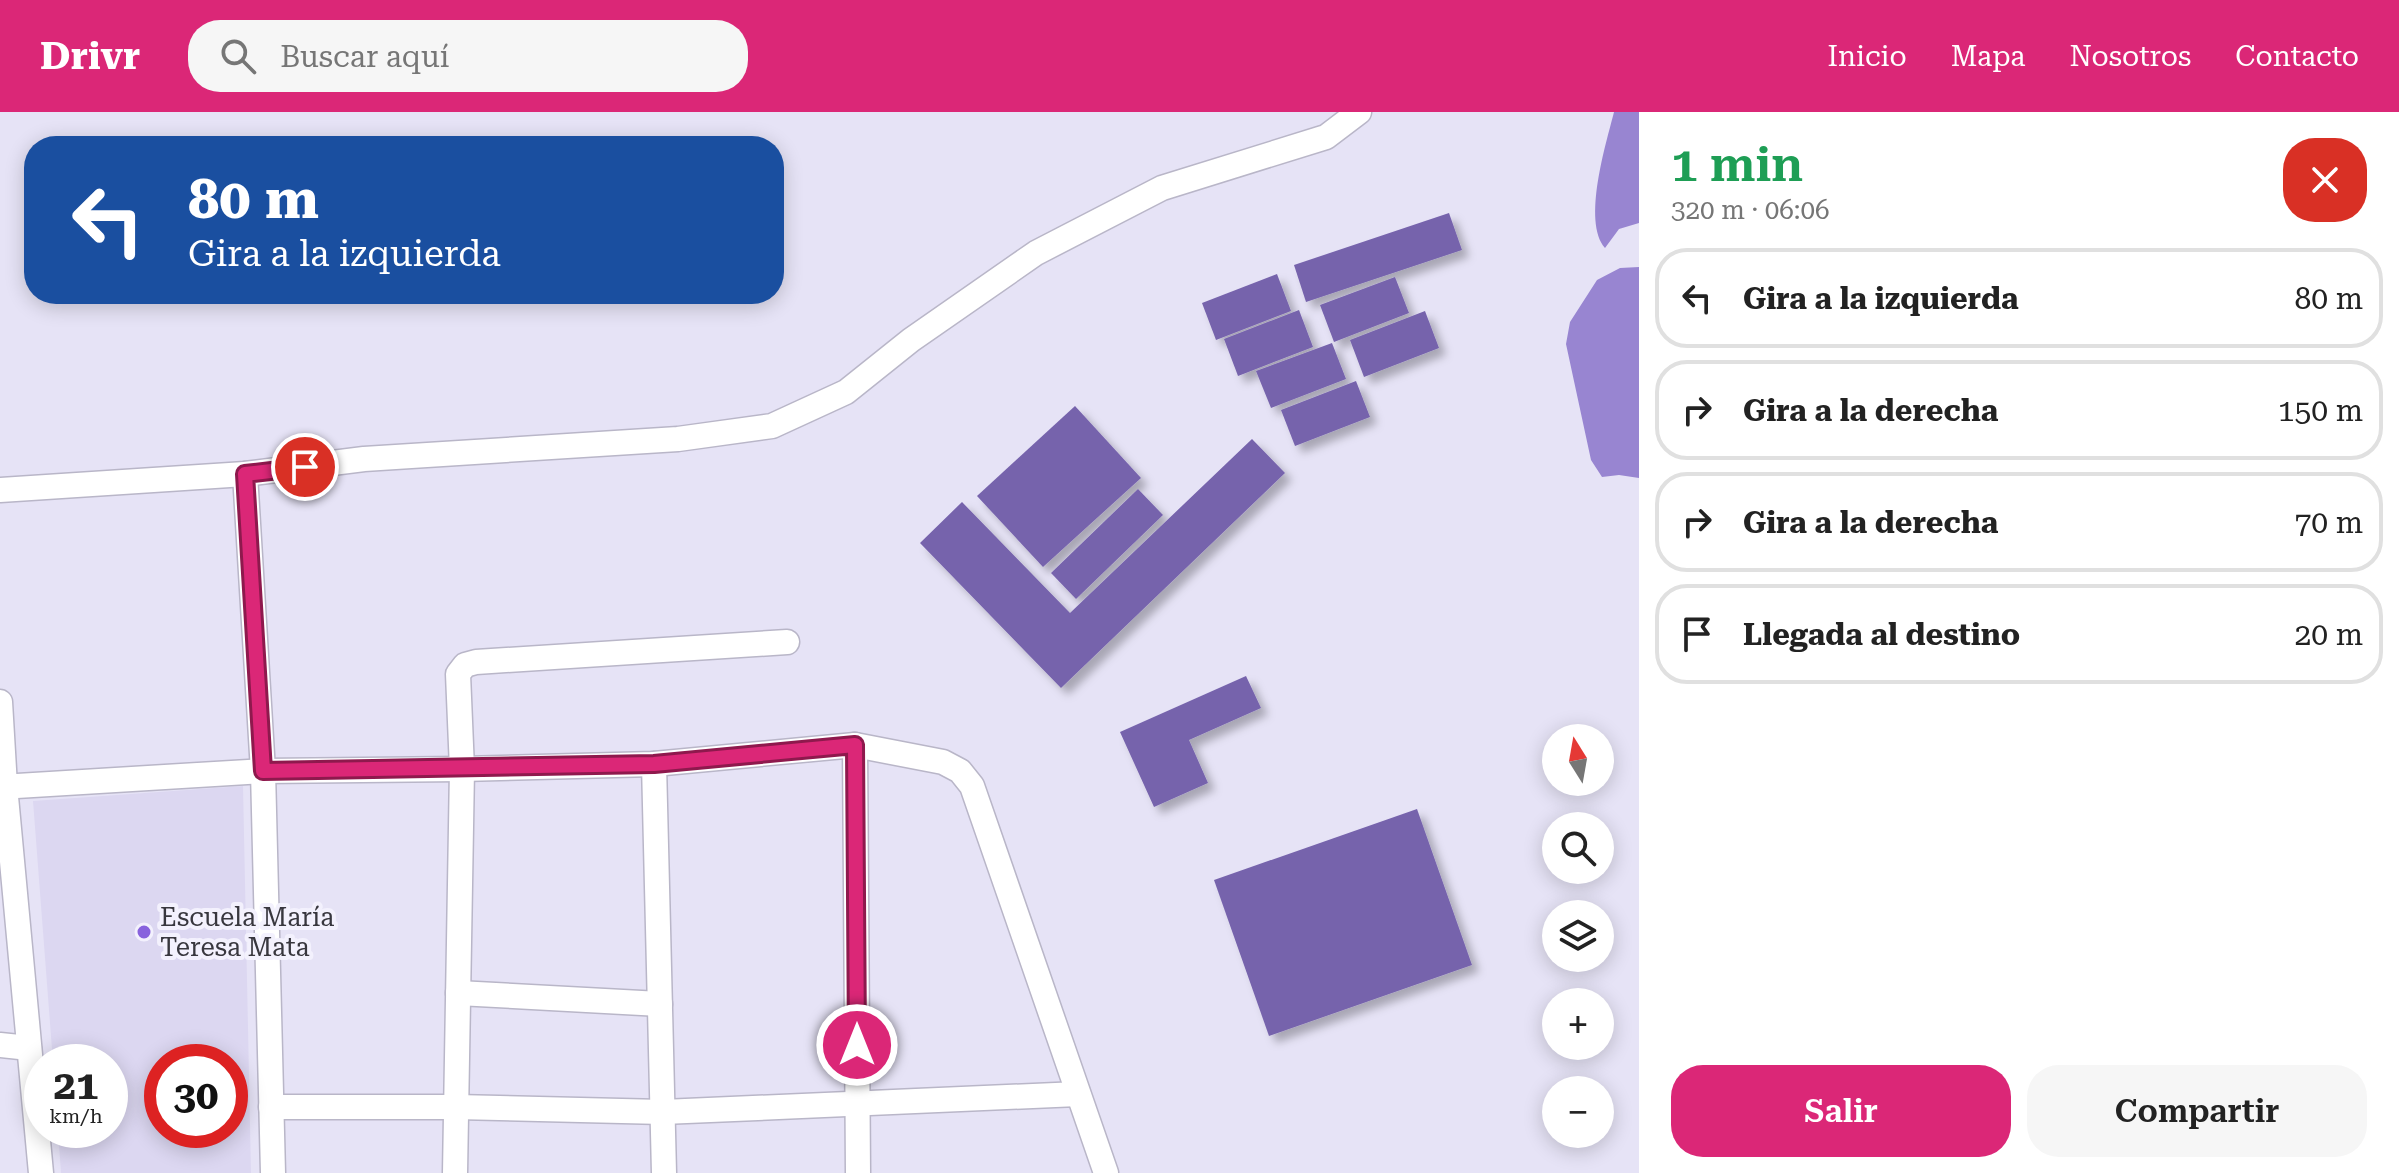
<!DOCTYPE html>
<html lang="es">
<meta charset="utf-8">
<style>
:root{--surface:#fff;--page:#f6f6f6;--text:#222;--muted:#767676;--line:#e0e0e0;--accent:#db2777}
body{margin:0;font-family:"Roboto Serif",serif;background:var(--page);color:var(--text);height:100vh;display:flex;flex-direction:column;font-size:30px;white-space:nowrap}
*{box-sizing:border-box;margin:0}
p{font-size:26px;color:var(--muted)}
.icon{flex:none;width:44px;height:44px;fill:none;stroke:currentColor;stroke-width:2;stroke-linecap:round;stroke-linejoin:round}
.map{position:relative;flex:1;overflow:hidden}
.details{display:flex;flex-direction:column;background:var(--surface);width:760px}
.details>*{flex:none}
.top-card{position:absolute;left:24px;top:24px;width:760px;height:168px;border-radius:32px;box-shadow:0 4px 20px #0003;background:#1a4fa0;color:#fff;overflow:hidden}
.needle{width:52px;rotate:349deg}
.fabs{position:absolute;left:1542px;top:612px;display:grid;gap:16px}
.fabs a{display:grid;place-items:center;width:72px;height:72px;border-radius:50%;background:var(--surface);box-shadow:0 4px 20px #0003;font-size:40px}
.speed{position:absolute;left:24px;top:932px;display:flex;gap:16px;font-size:40px;font-weight:700;text-align:center}
.speed>*{display:grid;place-content:center;width:104px;height:104px;border-radius:50%;background:var(--surface);box-shadow:0 4px 20px #0003;line-height:1}
.speed small{font-size:20px;font-weight:400}
.speed .limit{border:12px solid #d22;background:#fff;color:#111}
.pin{position:absolute;display:grid;place-items:center;width:68px;height:68px;color:#fff;margin:-34px;border:4px solid #fff;border-radius:50%;box-shadow:0 2px 8px #0007}
.me{position:absolute;width:88px;margin:-44px;rotate:0deg;stroke-linejoin:round;filter:drop-shadow(0 0 6px #0008)}
.turn{display:flex;align-items:center;gap:28px;height:168px;padding:0 32px;font-size:36px}
.turn .icon{width:104px;height:104px;stroke-width:2.5}
.turn b{display:block;font-size:56px;line-height:68px}
.round{display:grid;place-items:center;flex:none;width:84px;height:84px;border-radius:32px;background:var(--page)}
.head{display:flex;align-items:center;justify-content:space-between;height:136px;padding:0 32px}
h1{font-size:48px;font-weight:600;line-height:60px;color:#1e9e55}
.button{display:flex;gap:16px;margin-top:auto;padding:16px 32px}
.button a{flex:1;height:92px;border-radius:32px;background:var(--accent);color:#fff;font-size:32px;font-weight:600;line-height:92px;text-align:center}
.button a+a{background:var(--page);color:var(--text)}
ul{padding:0;list-style:none}
li{display:flex;align-items:center;gap:24px;height:100px;margin:0 16px 12px;padding:0 16px;border:4px solid var(--line);border-radius:32px}
li div{flex:1}
li b{display:block;font-size:30px}
li em{font-style:normal}
header{display:flex;align-items:center;gap:48px;box-sizing:border-box;height:112px;padding:0 40px;background:var(--accent);color:#fff}
header strong{font-size:38px}
nav{display:flex;gap:44px;margin-inline-start:auto;font-size:28px}
.search{width:560px;height:72px;background:var(--page);display:flex;align-items:center;gap:20px;box-sizing:border-box;padding:0 28px;border-radius:32px;color:var(--muted);font-size:30px}
main{display:flex;flex:1;min-height:0}
.map>svg:first-child{display:block}
</style>
<header>
<strong>Drivr</strong>
<div class="search"><svg class="icon" aria-label="search" viewBox="0 0 24 24"><circle cx="10" cy="10" r="6"/><path d="M15 15l6 6"/></svg>Buscar aquí</div>
<nav><a>Inicio</a><a>Mapa</a><a>Nosotros</a><a>Contacto</a></nav>
</header>
<main>
<div class="map">
<svg width="1639" height="1061" viewBox="0 0 1639 1061">
<defs>
<filter id="shadow"><feDropShadow dx="7" dy="7" stdDeviation="4" flood-color="#0004"/></filter>
</defs>
<rect width="100%" height="100%" fill="#e6e3f6"/>
<path fill="#dcd7f1" fill-rule="evenodd" d="M243,674L251,1061H61L58,1018H110V950H53L33,689ZM230,950V1018H162V950Z"/>
<g fill="#9885d1">
<path d="M1614,0H1639V111L1619,117L1605,136C1582,109 1606,32 1614,0Z"/>
<polygon points="1639,155 1639,366 1619,363 1602,365 1591,348 1566,232 1570,210 1597,168 1620,156"/>
</g>
<g fill="#7663ac" filter="url(#shadow)">
<polygon points="1449,101 1462,138 1306,190 1294,153"/>
<polygon points="1277,162 1291,199 1216,228 1202,191"/>
<polygon points="1395,165 1409,201 1334,230 1320,193"/>
<polygon points="1299,198 1313,235 1238,264 1224,227"/>
<polygon points="1425,199 1439,236 1364,265 1350,228"/>
<polygon points="1332,231 1346,267 1271,296 1256,259"/>
<polygon points="1356,269 1370,305 1295,334 1281,298"/>
<polygon points="1075,294 1141,366 1043,455 977,384"/>
<polygon points="1252,327 1285,361 1061,576 920,431 962,390 1070,501"/>
<polygon points="1138,377 1163,403 1076,487 1051,461"/>
<polygon points="1246,564 1261,596 1189,628 1208,671 1154,695 1120,620"/>
<polygon points="1417,697 1472,853 1269,924 1214,768"/>
</g>
<g fill="none" stroke-linecap="round" stroke-linejoin="round">
<defs>
<g id="street">
<polyline points="245,362 263,659 273,1061"/>
<polyline points="0,378 245,362 364,347 678,327 772,314 846,280 911,228 1036,141 1162,76 1326,25 1359,0"/>
<polyline points="0,590 5,674 41,1061"/>
<polyline points="855,633 858,1061"/>
<polyline points="654,652 664,1061"/>
<polyline points="0,675 263,659 462,657 654,652 855,633 943,650 960,659 972,674 1106,1061"/>
<polyline points="458,881 660,892"/>
<polyline points="0,933 29,936"/>
<polyline points="271,995 456,995 663,1000 1078,982"/>
<polyline points="455,1061 462,657 458,562 465,553 476,550 787,530"/>
</g>
</defs>
<use href="#street" stroke="#b9b6c8" stroke-width="27"/>
<use href="#street" stroke="#fff" stroke-width="24"/>
</g>
<g fill="none" stroke-linecap="round" stroke-linejoin="round">
<defs>
<polyline id="route" points="305,355 245,362 263,659 654,652 855,633 857,933"/>
</defs>
<use href="#route" stroke="#8e194d" stroke-width="20"/>
<use href="#route" stroke="#db2777" stroke-width="14"/>
</g>
<circle fill="#8862dd" stroke="#f3f1fd" stroke-width="3" cx="144" cy="820" r="8"/>
<g text-anchor="middle" dominant-baseline="central" stroke-width="8" stroke-linejoin="round" paint-order="stroke">
<g font-size="26" fill="#38373e" stroke="#f3f1fd" text-anchor="start">
<text x="160" y="805">Escuela María<tspan x="160" dy="30">Teresa Mata</tspan></text>
</g>
</g>
</svg>
<div class="fabs">
<a><svg class="needle" viewBox="-14 -14 28 28"><path d="M0-13l5 13h-10z" fill="#e53935"/><path d="M0 13l5-13h-10z" fill="#767676"/></svg></a>
<a><svg class="icon" aria-label="search" viewBox="0 0 24 24"><circle cx="10" cy="10" r="6"/><path d="M15 15l6 6"/></svg></a>
<a><svg class="icon" aria-label="layers" viewBox="0 0 24 24"><path d="M12 4l9 5-9 5-9-5zM3 14l9 5 9-5"/></svg></a>
<a>+</a>
<a>−</a>
</div>
<div class="speed"><div>21<small>km/h</small></div><div class="limit">30</div></div>
<div class="pin" style="left:305px;top:355px;background:#d93025"><svg class="icon" aria-label="arrive" viewBox="0 0 24 24"><path d="M6 21V4h12l-3 4 3 4H6"/></svg></div>
<svg class="me" style="left:857px;top:933px" viewBox="-20 -20 40 40"><circle r="17" fill="#db2777" stroke="#fff" stroke-width="3"/><path d="M0-11L8 9 0 5-8 9z" fill="#fff"/></svg>
<div class="top-card">
<div class="turn"><svg class="icon" aria-label="left" viewBox="0 0 24 24"><path d="M17 20v-9H6M10 6l-5 5 5 5"/></svg><div><b>80 m</b>Gira a la izquierda</div></div>
</div>
</div>
<section class="details">
<div class="head"><div><h1>1 min</h1><p>320 m · 06:06</p></div><a class="round" style="background:#d93025;color:#fff"><svg class="icon" aria-label="close" viewBox="0 0 24 24"><path d="M6 6l12 12M18 6L6 18"/></svg></a></div>
<ul>
<li><svg class="icon" aria-label="left" viewBox="0 0 24 24"><path d="M17 20v-9H6M10 6l-5 5 5 5"/></svg><div><b>Gira a la izquierda</b></div><em>80 m</em></li>
<li><svg class="icon" aria-label="right" viewBox="0 0 24 24"><path d="M7 20v-9h11M14 6l5 5-5 5"/></svg><div><b>Gira a la derecha</b></div><em>150 m</em></li>
<li><svg class="icon" aria-label="right" viewBox="0 0 24 24"><path d="M7 20v-9h11M14 6l5 5-5 5"/></svg><div><b>Gira a la derecha</b></div><em>70 m</em></li>
<li><svg class="icon" aria-label="arrive" viewBox="0 0 24 24"><path d="M6 21V4h12l-3 4 3 4H6"/></svg><div><b>Llegada al destino</b></div><em>20 m</em></li>
</ul>
<div class="button"><a>Salir</a><a>Compartir</a></div>
</section>
</main>
